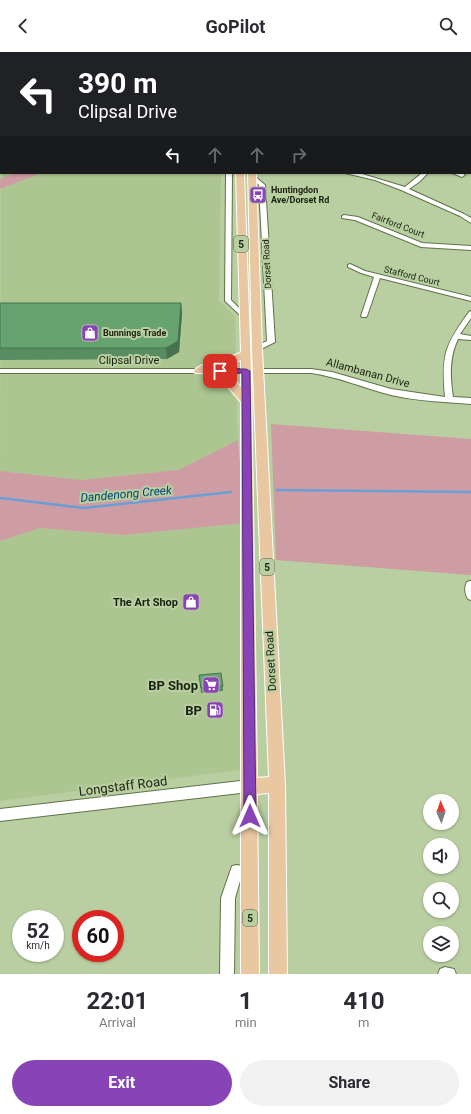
<!DOCTYPE html>
<style>
:root{--surface:#fff;--page:#f2f2f3;--text:#2b2b33;--muted:#7c7c81;--accent:#8843b7}
body{margin:0;font-family:Roboto,sans-serif;background:var(--page);color:var(--text);height:100vh;display:flex;flex-direction:column;font-size:15px;white-space:nowrap}
*{box-sizing:border-box;margin:0}
p{font-size:13px;color:var(--muted)}
.icon{flex:none;width:22px;height:22px;fill:none;stroke:currentColor;stroke-width:2;stroke-linecap:round;stroke-linejoin:round}
.map{position:relative;height:922px;overflow:hidden}
.details{display:flex;flex-direction:column;background:var(--surface);flex:1}
.details>*{flex:none}
.hud{position:absolute;left:0px;top:0px;width:471px;height:122px;box-shadow:0 1px 3px #0004;background:#202124;color:#fff;overflow:hidden}
.needle{width:26px;rotate:358deg}
.fabs{position:absolute;left:423px;top:742px;display:grid;gap:8px}
.fabs a{display:grid;place-items:center;width:36px;height:36px;border-radius:50%;background:var(--surface);box-shadow:0 1px 3px #0004;font-size:20px}
.speed{position:absolute;left:12px;top:858px;display:flex;gap:8px;font-size:20px;font-weight:700;text-align:center}
.speed>*{display:grid;place-content:center;width:52px;height:52px;border-radius:50%;background:var(--surface);box-shadow:0 1px 3px #0004;line-height:1}
.speed small{font-size:10px;font-weight:400}
.speed .limit{border:6px solid #d22;background:#fff;color:#111}
.pin{position:absolute;display:grid;place-items:center;width:34px;height:34px;color:#fff;margin:-17px;border-radius:8px;box-shadow:0 2px 6px #0006}
.me{position:absolute;width:44px;margin:-22px;rotate:0deg;stroke-linejoin:round;filter:drop-shadow(0 0 3px #0008)}
.turn{display:flex;align-items:center;gap:14px;height:84px;padding:0 12px;font-size:18px}
.turn .icon{width:52px;height:52px;stroke-width:2.5}
.turn b{display:block;font-size:28px;line-height:34px}
.lanes{display:flex;align-items:center;height:38px;padding:0 12px;background:#0003;justify-content:center;gap:20px;direction:ltr}
.lanes .off{opacity:.35}
.eta{display:flex;justify-content:space-evenly;align-items:center;height:68px;text-align:center}
.eta b{font-size:24px;font-weight:700;line-height:28px}
.primary-button{display:flex;gap:8px;margin-top:auto;padding:8px 12px}
.primary-button a{flex:1;height:46px;border-radius:24px;background:var(--accent);color:#fff;font-size:16px;font-weight:700;line-height:46px;text-align:center}
.primary-button a+a{background:var(--page);color:var(--text)}
header{display:flex;justify-content:space-between;align-items:center;height:52px;padding:0 12px;background:var(--surface);font-size:18px;font-weight:700}
.map>svg:first-child{display:block}
</style>
<header><svg class="icon" aria-label="back" viewBox="0 0 24 24"><path d="M15 5l-7 7 7 7"/></svg>GoPilot<svg class="icon" aria-label="search" viewBox="0 0 24 24"><circle cx="10" cy="10" r="6"/><path d="M15 15l6 6"/></svg></header>
<div class="map">
<svg width="471" height="922" viewBox="0 0 471 922">
<rect width="100%" height="100%" fill="#b9cfa1"/>
<g fill="#adc691">
<polygon points="0,0 233,0 1,1 0,73"/>
<polygon points="255,0 446,0 439,1"/>
<polygon points="1,85 1,121 221,121 219,249 235,264 238,388 178,418 81,428 0,419"/>
<polygon points="245,471 247,717 0,749 0,489 40,476 123,483"/>
</g>
<g fill="#ce9ca3">
<polygon points="15,121 41,121 0,137 0,127"/>
<polygon points="271,372 471,387 471,523 276,508"/>
<polygon points="238,388 245,471 123,483 40,476 0,489 0,419 81,428 178,418"/>
</g>
<g fill="none" stroke-linecap="round" stroke-linejoin="round">
<g stroke="#689fd5" stroke-width="2.5">
<polyline points="277,438 471,440"/>
<polyline points="0,446 84,456 231,440"/>
</g>
<defs>
<g id="minor">
<rect x="51" y="0" width="4" height="1"/>
<rect x="0" y="4" width="1" height="2"/>
<rect x="470" y="6" width="1" height="2"/>
<rect x="470" y="35" width="1" height="2"/>
<polygon points="1,87 1,91 0,92 0,88"/>
<polygon points="226,121 232,121 231,248 245,262 245,264 241,264 225,249"/>
<polygon points="345,121 362,122 405,135 422,121 428,121 419,130 409,137 464,162 471,166 471,171 460,164 401,138 375,128"/>
<polygon points="452,121 461,121 465,123 462,125"/>
<polygon points="252,122 265,133 275,290 257,299 254,299 254,295 267,289 259,133 249,124"/>
<polygon points="344,163 358,165 422,191 471,194 471,198 421,195 355,168 342,166 342,164"/>
<polygon points="350,212 365,219 471,245 471,249 380,226 367,264 366,265 362,265 361,264 374,225 361,221 348,215 348,213"/>
<path d="M471,259V266L460,282L471,284V288L458,287C449,306 450,325 453,345L471,346V352C444,350 417,349 391,343C364,336 339,325 311,321H0V317H311L332,320L391,337L445,345C441,303 445,293 469,260Z"/>
<path d="M470,529H471V548L468,547C465,542 464,535 467,530Z"/>
<polygon points="249,728 253,730 255,734 253,738 249,740 0,769 0,757"/>
<polygon points="237,813 242,814 243,819 235,846 234,922 220,922 221,846 232,814"/>
<polygon points="445,915 454,917 456,922 438,922 440,917"/>
</g>
<g id="major">
<rect x="246" y="0" width="6" height="1"/>
<polygon points="467,0 471,0 471,3 466,1"/>
<rect x="0" y="79" width="1" height="4"/>
<path d="M236,121H244L251,319L257,726L269,725L252,297L248,121H256L262,297L285,733L287,922H269V741L257,742L259,922H241V350L222,328L204,321H195L194,319C202,309 228,308 241,300ZM241,308V335L229,323L212,317Z"/>
</g>
</defs>
<use href="#minor" stroke="#5f7348" stroke-width="2"/>
<use href="#major" stroke="#fff" stroke-width="2"/>
<use href="#minor" fill="#fff" fill-rule="evenodd"/>
<use href="#major" fill="#e8c7a1" fill-rule="evenodd"/>
</g>
<g fill="#588c61">
<polygon points="0,251 181,251 182,262 179,300 167,307 0,308"/>
<polygon points="199,623 223,634 223,639 201,641"/>
</g>
<polygon fill="#47724f" points="181,251 182,262 179,300 167,307 166,296"/>
<g fill="#66a371" stroke="#47724f">
<polygon points="271,0 289,0 289,1 277,1 277,0"/>
<polygon points="0,251 181,251 178,289 166,296 0,296"/>
<polygon points="221,621 223,634 201,636 199,623"/>
</g>
<polygon fill="#8843b7" stroke="#582c77" points="218,317 246,317 250,319 256,764 254,769 250,770 245,769 244,764 242,321 218,321"/>
<defs>
<symbol id="bus-square" viewBox="-11 -11 22 22"><rect x="-9" y="-9" width="18" height="18" rx="4" fill="#8843b7" stroke="#b9cfa1"/><path d="M-5-6H5V4H4V6H2V4H-2V6H-4V4H-5ZM-3.5-4V0h7V-4ZM-3.5 1.2v1.5H-2V1.2ZM2 1.2v1.5H3.5V1.2Z" fill="#fff"/></symbol>
<symbol id="shop-square" viewBox="-11 -11 22 22"><rect x="-9" y="-9" width="18" height="18" rx="4" fill="#8843b7" stroke="#b9cfa1"/><path d="M-5-2.5h2.3a2.7 3.5 0 0 1 5.4 0H5L5.5 6h-11ZM-1.5-2.5h3a1.5 2.3 0 0 0-3 0Z" fill="#fff"/></symbol>
<symbol id="supermarket-square" viewBox="-11 -11 22 22"><rect x="-9" y="-9" width="18" height="18" rx="4" fill="#8843b7" stroke="#b9cfa1"/><path d="M-6-5.5h2.5l.6 2H6L4.5 2H-2.5L-4.4-4H-6ZM-1.5 3.2a1.3 1.3 0 1 0 .1 0ZM3 3.2a1.3 1.3 0 1 0 .1 0Z" fill="#fff"/></symbol>
<symbol id="fuel-square" viewBox="-11 -11 22 22"><rect x="-9" y="-9" width="18" height="18" rx="4" fill="#8843b7" stroke="#b9cfa1"/><path d="M-5.5-6h7V0h2V4h1.3V-2.5L3-4.5l.8-.8L6-3V5H2.5V1h-1V6h-7ZM-4.2-4.7v3.2H.2V-4.7Z" fill="#fff"/></symbol>
</defs>
<g fill-rule="evenodd">
<use href="#bus-square" x="248" y="133" width="20" height="20"/>
<use href="#shop-square" x="80" y="271" width="20" height="20"/>
<use href="#shop-square" x="181" y="540" width="20" height="20"/>
<use href="#supermarket-square" x="201" y="623" width="20" height="20"/>
<use href="#fuel-square" x="205" y="648" width="20" height="20"/>
</g>
<g text-anchor="middle" dominant-baseline="central" stroke-width="4" stroke-linejoin="round" paint-order="stroke">
<g font-size="9" font-weight="bold" fill="#192110" stroke="#b9cfa1" text-anchor="start">
<text x="271" y="138">Huntingdon<tspan x="271" dy="10">Ave/Dorset Rd</tspan></text>
<text x="103" y="281">Bunnings Trade</text>
</g>
<g font-size="9" fill="#192110" stroke="#b9cfa1">
<text transform="translate(398 173) rotate(21)">Fairford Court</text>
<text transform="translate(267 212) rotate(-93)">Dorset Road</text>
<text transform="translate(412 224) rotate(14)">Stafford Court</text>
</g>
<g fill="#b9cfa1" stroke="#49553c" stroke-width="1">
<rect x="234" y="184" width="14" height="16" rx="3"/>
<rect x="260" y="507" width="14" height="16" rx="3"/>
<rect x="243" y="858" width="14" height="16" rx="3"/>
</g>
<g font-size="10" font-weight="bold" fill="#192110">
<text x="241" y="192">5</text>
<text x="267" y="515">5</text>
<text x="250" y="866">5</text>
</g>
<g font-size="11" fill="#192110" stroke="#b9cfa1">
<text x="129" y="308">Clipsal Drive</text>
<text transform="translate(368 321) rotate(15)">Allambanan Drive</text>
<text transform="translate(271 609) rotate(-93)">Dorset Road</text>
</g>
<g font-size="11" font-weight="bold" fill="#192110" stroke="#b9cfa1" text-anchor="end">
<text x="178" y="550">The Art Shop</text>
</g>
<g font-size="12" font-style="italic" fill="#034576" stroke="#b9cfa1">
<text transform="translate(126 442) rotate(-5)">Dandenong Creek</text>
</g>
<g font-size="13" font-weight="bold" fill="#192110" stroke="#b9cfa1" text-anchor="end">
<text x="198" y="633">BP Shop</text>
<text x="202" y="658">BP</text>
</g>
<g font-size="13" fill="#192110" stroke="#b9cfa1">
<text transform="translate(123 734) rotate(-7)">Longstaff Road</text>
</g>
</g>
</svg>
<div class="fabs">
<a><svg class="needle" viewBox="-14 -14 28 28"><path d="M0-13l5 13h-10z" fill="#e53935"/><path d="M0 13l5-13h-10z" fill="#7c7c81"/></svg></a>
<a><svg class="icon" aria-label="sound" viewBox="0 0 24 24"><path d="M4 9h4l5-4v14l-5-4H4zM17 9q2 3 0 6"/></svg></a>
<a><svg class="icon" aria-label="search" viewBox="0 0 24 24"><circle cx="10" cy="10" r="6"/><path d="M15 15l6 6"/></svg></a>
<a><svg class="icon" aria-label="layers" viewBox="0 0 24 24"><path d="M12 4l9 5-9 5-9-5zM3 14l9 5 9-5"/></svg></a>
</div>
<div class="speed"><div>52<small>km/h</small></div><div class="limit">60</div></div>
<div class="pin" style="left:220px;top:319px;background:#d93025"><svg class="icon" aria-label="arrive" viewBox="0 0 24 24"><path d="M6 21V4h12l-3 4 3 4H6"/></svg></div>
<svg class="me" style="left:250px;top:764px" viewBox="-20 -20 40 40"><path d="M0-17L14 15 0 8-14 15z" fill="#8843b7" stroke="#fff" stroke-width="4"/></svg>
<div class="hud">
<div class="turn"><svg class="icon" aria-label="left" viewBox="0 0 24 24"><path d="M17 20v-9H6M10 6l-5 5 5 5"/></svg><div><b>390 m</b>Clipsal Drive</div></div>
<div class="lanes"><svg class="icon" aria-label="left" viewBox="0 0 24 24"><path d="M17 20v-9H6M10 6l-5 5 5 5"/></svg><svg class="icon off" aria-label="ahead" viewBox="0 0 24 24"><path d="M12 20V5M6 11l6-6 6 6"/></svg><svg class="icon off" aria-label="ahead" viewBox="0 0 24 24"><path d="M12 20V5M6 11l6-6 6 6"/></svg><svg class="icon off" aria-label="right" viewBox="0 0 24 24"><path d="M7 20v-9h11M14 6l5 5-5 5"/></svg></div>
</div>
</div>
<section class="details">
<div class="eta">
<div><b>22:01</b><p>Arrival</p></div>
<div><b>1</b><p>min</p></div>
<div><b>410</b><p>m</p></div>
</div>
<div class="primary-button"><a>Exit</a><a>Share</a></div>
</section>
